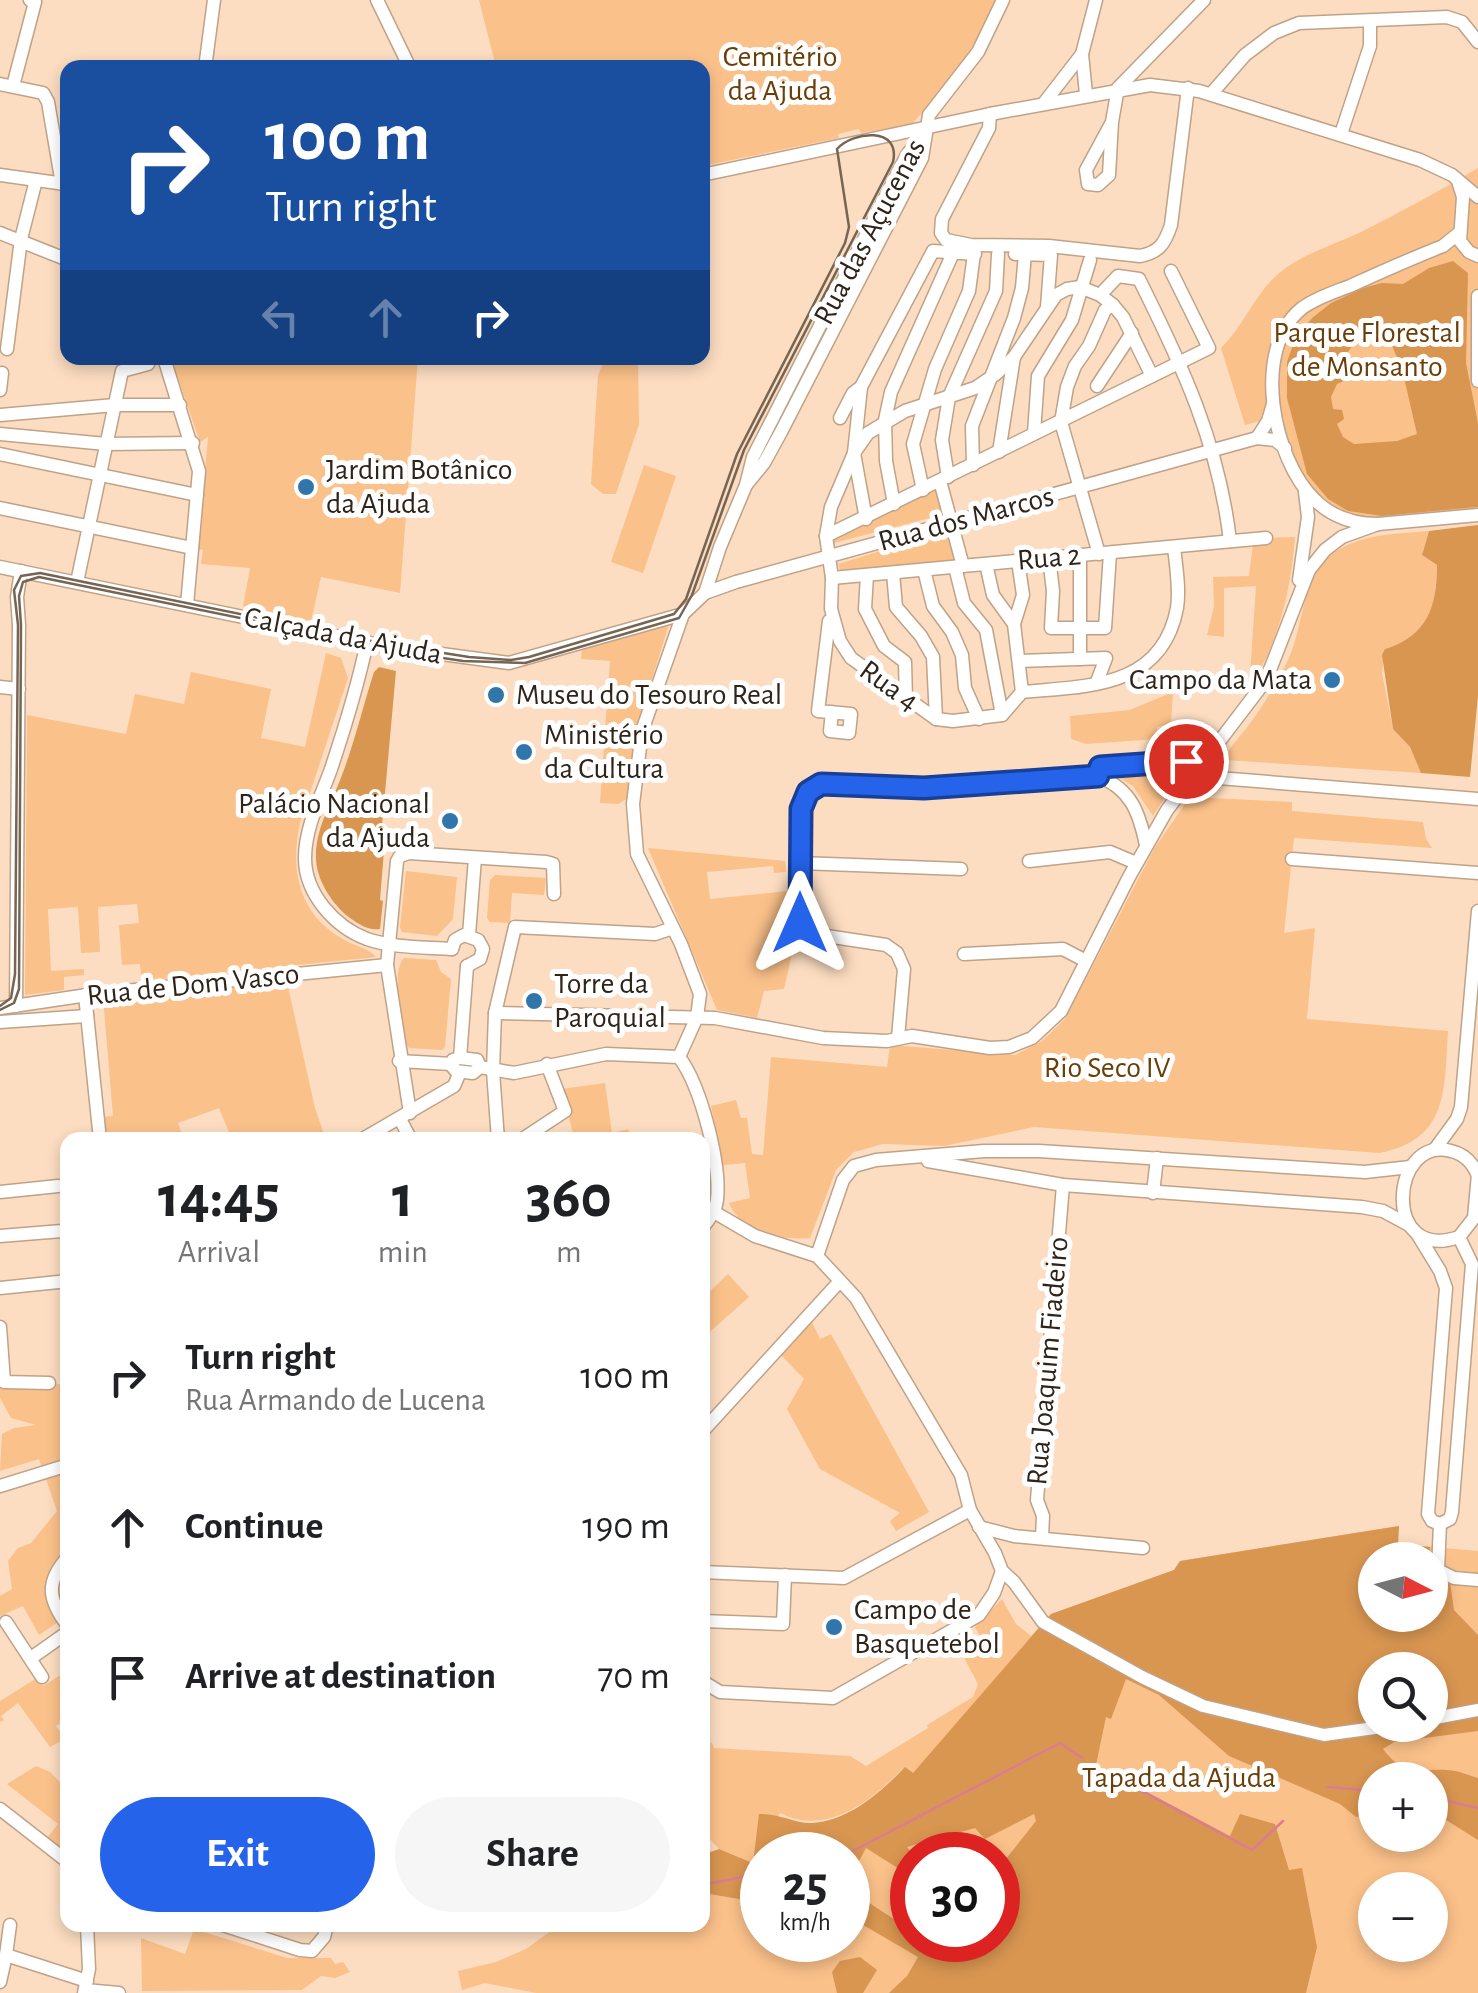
<!DOCTYPE html>
<meta charset="utf-8">
<style>
:root{--surface:#fff;--page:#f6f6f6;--text:#202124;--muted:#757577;--accent:#2563eb}
body{margin:0;font-family:"Alegreya Sans",sans-serif;background:var(--page);color:var(--text);height:100vh;display:flex;flex-direction:column;font-size:38px;white-space:nowrap}
*{box-sizing:border-box;margin:0}
p{font-size:32px;color:var(--muted)}
.icon{flex:none;width:55px;height:55px;fill:none;stroke:currentColor;stroke-width:2;stroke-linecap:round;stroke-linejoin:round}
.map{position:relative;flex:1;overflow:hidden}
.side{position:absolute;left:60px;top:1132px;width:650px;height:800px;display:flex;flex-direction:column;background:var(--surface);border-radius:20px;box-shadow:0 5px 15px #0003}
.side>*{flex:none}
.banner{position:absolute;left:60px;top:60px;width:650px;height:305px;border-radius:20px;box-shadow:0 5px 15px #0003;background:#1a4fa0;color:#fff;overflow:hidden}
.needle{width:65px;rotate:96deg}
.fabs{position:absolute;left:1358px;top:1542px;display:grid;gap:20px}
.fabs a{display:grid;place-items:center;width:90px;height:90px;border-radius:50%;background:var(--surface);box-shadow:0 5px 15px #0003;font-size:50px}
.speed{position:absolute;left:740px;top:1832px;display:flex;gap:20px;font-size:50px;font-weight:700;text-align:center}
.speed>*{display:grid;place-content:center;width:130px;height:130px;border-radius:50%;background:var(--surface);box-shadow:0 5px 15px #0003;line-height:1}
.speed small{font-size:25px;font-weight:400}
.speed .limit{border:15px solid #d22;background:#fff;color:#111}
.pin{position:absolute;display:grid;place-items:center;width:85px;height:85px;color:#fff;margin:-42px;border:5px solid #fff;border-radius:50%;box-shadow:0 2px 10px #0007}
.me{position:absolute;width:110px;margin:-55px;rotate:0deg;stroke-linejoin:round;filter:drop-shadow(0 0 8px #0008)}
.turn{display:flex;align-items:center;gap:35px;height:210px;padding:0 40px;font-size:45px}
.turn .icon{width:130px;height:130px;stroke-width:2.5}
.turn b{display:block;font-size:70px;line-height:85px}
.lanes{display:flex;align-items:center;height:95px;padding:0 40px;background:#0003;justify-content:center;gap:50px;direction:ltr}
.lanes .off{opacity:.35}
.eta{display:flex;justify-content:space-evenly;align-items:center;height:170px;text-align:center}
.eta b{font-size:60px;font-weight:700;line-height:70px}
.cta{display:flex;gap:20px;margin-top:auto;padding:20px 40px}
.cta a{flex:1;height:115px;border-radius:60px;background:var(--accent);color:#fff;font-size:40px;font-weight:700;line-height:115px;text-align:center}
.cta a+a{background:var(--page);color:var(--text)}
ul{padding:0;list-style:none}
li{display:flex;align-items:center;gap:30px;height:150px;padding:0 40px}
li div{flex:1}
li b{display:block;font-size:38px}
li em{font-style:normal}
.map>svg:first-child{display:block}
</style>
<div class="map">
<svg width="1478" height="1993" viewBox="0 0 1478 1993">
<rect width="100%" height="100%" fill="#fcddc1"/>
<g fill="#fbc18a" fill-rule="evenodd">
<polygon points="479,0 1000,0 974,54 912,124 861,133 859,129 838,134 839,138 703,166 702,68 496,67"/>
<path d="M1478,168V516L1404,523L1340,518L1295,470L1278,416L1245,425L1221,348C1245,325 1255,291 1283,270C1305,253 1336,244 1361,232C1401,212 1439,191 1478,168Z"/>
<polygon points="171,358 418,358 400,593 321,577 311,621 243,606 250,568 201,564 203,550 198,549 208,437 200,442"/>
<polygon points="610,358 633,358 638,361 639,424 616,494 603,494 591,484 598,375 604,361"/>
<polygon points="644,465 676,476 643,573 611,562"/>
<polygon points="938,486 945,514 830,544 831,538"/>
<polygon points="949,530 957,562 841,572 838,564"/>
<path d="M1429,531L1422,555L1437,565C1437,607 1427,636 1385,649L1382,673L1393,729L1410,747L1421,773L1225,760C1230,744 1242,735 1251,722C1263,706 1273,688 1283,670C1298,644 1299,618 1308,590C1327,534 1381,535 1429,531Z"/>
<path d="M1295,537C1291,592 1278,643 1249,690L1256,586L1224,588V637L1207,635L1214,607L1213,577L1249,576L1253,544L1266,538Z"/>
<polygon points="670,621 638,724 629,798 618,804 600,803 610,661 581,659 582,650"/>
<path d="M326,653L341,658L348,678L300,823C290,869 298,914 343,939C354,946 369,948 376,957L142,981L140,964L122,965L119,925L139,923L137,904L98,907L100,952L81,953L78,907L48,909L51,971L84,969V975L64,977V990L25,995L27,715L126,734L135,694L184,704L191,672L271,689L261,738L305,747Z"/>
<polygon points="1173,692 1171,724 1157,727 1157,739 1086,744 1071,739 1070,716 1130,710"/>
<polygon points="1186,765 1153,816 1133,786 1118,777 1120,769"/>
<path d="M1190,797L1292,802V811L1423,822L1426,839L1432,848L1294,838L1284,933L1315,928L1307,1019L1448,1031C1444,1087 1450,1140 1379,1153L1034,1127L944,1146L883,1144L854,1152L836,1170L810,1238C782,1241 740,1232 729,1203L750,1198L745,1163L723,1165L711,1106L736,1100L741,1118H747L752,1154L763,1155L771,1057L887,1067L890,1045L1015,1055L1042,1041L1065,1019L1155,847Z"/>
<polygon points="648,848 785,861 786,872 774,873 773,866 707,872 710,899 788,891 793,950 784,989 764,991 757,1018 717,1010"/>
<polygon points="406,871 457,877 453,919 437,936 402,932 400,927"/>
<polygon points="495,875 546,878 544,895 512,893 510,923 490,922 487,918 490,880"/>
<path d="M404,958L436,960L441,972L451,979L445,1047L442,1050L409,1048L406,1044C403,1024 390,972 404,958Z"/>
<polygon points="287,982 315,1108 326,1140 232,1140 219,1108 178,1123 184,1140 104,1140 102,1117 113,1116 103,998"/>
<polygon points="605,1083 612,1133 628,1129 634,1140 575,1140 561,1089"/>
<polygon points="728,1274 749,1297 703,1338 703,1298"/>
<polygon points="811,1320 820,1339 831,1334 929,1512 896,1531 890,1521 900,1513 820,1469 787,1409 804,1379 781,1355"/>
<polygon points="49,1383 67,1385 67,1616 39,1635 23,1606 0,1616 0,1596 12,1589 8,1561 18,1548 31,1543 57,1511 39,1459 0,1471 2,1434 14,1428 36,1425 11,1418 0,1398 0,1384"/>
<path d="M1399,1526L1398,1544L1478,1551V1993H536L485,1983L462,1990L458,1971L496,1962L526,1949L559,1925H702L703,1893L762,1903V1940H848V1863L904,1767C873,1800 827,1837 780,1813L754,1863L719,1849L703,1832V1741L712,1743L714,1748L850,1756L866,1766L928,1728L927,1725L973,1697L978,1684L963,1656L984,1644L975,1627L1002,1599L1016,1624L1031,1636L1051,1614L1174,1570L1180,1561ZM1375,1560H1430V1615H1375ZM1375,1670H1430V1725H1375ZM1375,1780H1430V1835H1375ZM912,1855H998V1940H912ZM1375,1890H1430V1945H1375Z"/>
<polygon points="62,1674 67,1684 67,1718 56,1726 65,1739 50,1747 18,1703 1,1716 4,1720 0,1722 0,1701 37,1678 43,1686"/>
<polygon points="36,1766 50,1772 67,1789 67,1798 61,1799 61,1813 67,1814 67,1852 47,1838 58,1824 7,1784"/>
<polygon points="194,1929 287,1958 331,1958 335,1964 343,1962 350,1972 335,1978 321,1976 302,1990 142,1991 141,1938 185,1954"/>
</g>
<g fill="#d99651" fill-rule="evenodd">
<path d="M1453,261L1468,273L1466,363L1478,423V507L1382,516L1348,511L1328,499L1307,474L1287,398V362L1294,342L1312,318L1331,303L1363,288L1382,283L1403,284L1429,268ZM1382,322L1402,369L1417,434L1397,441L1354,444L1343,437L1337,424L1344,419L1342,410L1333,409L1331,397L1337,384L1344,381L1340,362L1365,330Z"/>
<path d="M1478,525V696L1470,777L1421,773L1410,747L1393,729L1382,655L1385,649C1427,636 1437,607 1437,565L1422,555L1429,531Z"/>
<path d="M379,667L396,671L381,837L385,838L380,900L383,901L380,929C367,931 357,923 346,915C330,901 315,877 316,855C316,827 333,800 342,775C355,741 363,706 374,672Z"/>
<path d="M1399,1526L1398,1544L1430,1547L1428,1560H1375V1615H1430V1574L1450,1582L1454,1610L1478,1635V1731L1394,1742L1383,1749C1407,1781 1422,1766 1455,1771C1462,1772 1471,1776 1478,1778V1840L1430,1810V1780H1375V1813L1356,1817L1340,1804L1229,1756L1159,1695L1126,1679L1111,1719L1106,1717L1096,1765L1230,1836L1240,1814L1275,1824L1289,1870L1302,1868L1317,1947L1306,1993H889L907,1976L918,1957L858,1922L848,1924V1889L912,1931V1940H927L938,1947L944,1940H998V1869L1036,1821L1034,1814L985,1839L975,1828L907,1847L913,1855L912,1877L866,1848L848,1882V1855H762V1903L703,1893L702,1855L719,1849L753,1863L759,1814C780,1813 795,1824 813,1823C850,1820 881,1792 905,1767L913,1773L1051,1614L1174,1570L1180,1561ZM1375,1670H1430V1725H1375Z"/>
<polygon points="860,1957 877,1970 863,1993 837,1993 832,1972 840,1961"/>
</g>
<g fill="none" stroke-linecap="round" stroke-linejoin="round">
<g stroke="#da7d94" stroke-width="2.5">
<polyline points="1097,1767 1252,1850 1283,1821"/>
<polyline points="1328,1787 1375,1791"/>
<polyline points="1430,1797 1478,1808"/>
<polyline points="845,1855 1060,1743 1082,1758"/>
<polyline points="702,1885 762,1873"/>
</g>
<defs>
<g id="minor">
<polyline points="377,0 410,68"/>
<polyline points="205,68 214,0"/>
<polyline points="0,84 43,93 48,102 62,184"/>
<polyline points="13,86 35,2 30,0"/>
<polyline points="1086,94 1082,54 1096,0"/>
<polyline points="1211,94 1245,55 1274,33 1299,23 1447,17 1462,22 1478,42"/>
<polyline points="1044,103 1082,54"/>
<path d="M990,114L989,128L942,219L941,233L946,240L971,245L1049,246L1140,256C1160,252 1165,243 1171,225L1188,88"/>
<polyline points="1112,122 1109,175 1098,185 1088,184 1086,170 1112,122 1118,88 1204,0"/>
<polyline points="1341,134 1370,46 1370,21"/>
<polyline points="0,175 65,184"/>
<polyline points="702,175 990,114 1150,85 1199,91 1420,160 1452,175 1478,197"/>
<polyline points="1458,181 1463,197 1460,241 1469,252 1478,256"/>
<polyline points="0,233 68,260"/>
<path d="M1459,233L1443,246C1412,258 1381,272 1350,286C1335,292 1315,298 1301,309C1251,350 1273,460 1315,500C1333,518 1354,524 1378,524L1478,515"/>
<polyline points="1015,254 1051,255 1047,307"/>
<path d="M1100,295L1118,276L1139,279C1182,365 1219,444 1230,541"/>
<polyline points="1478,296 1478,381"/>
<polyline points="7,349 21,239 36,180"/>
<polyline points="1014,357 996,374 975,388 905,411 868,433 854,453 831,507 826,536 832,578 831,609 840,641 851,658 936,719 953,721 1002,715 1022,692"/>
<polyline points="164,358 199,471 187,605"/>
<polyline points="1097,386 1132,333"/>
<polyline points="0,390 2,373"/>
<polyline points="0,415 115,405 180,405"/>
<polyline points="840,418 853,393 861,387"/>
<polyline points="1034,433 1038,376 1072,320 1090,260"/>
<polyline points="0,434 106,444 193,443"/>
<polyline points="1257,438 1268,421 1273,404"/>
<polyline points="999,452 1014,357 1056,295 1067,289 1080,287 1100,295 1113,305 1123,317 1152,376"/>
<polyline points="0,454 197,495"/>
<polyline points="973,465 972,426 1014,318 1022,288 1025,254"/>
<polyline points="948,477 942,440 949,397 996,291 998,254"/>
<polyline points="940,481 963,566"/>
<polyline points="746,485 764,463 781,432 922,158 929,115 978,52 1003,0"/>
<polyline points="923,490 913,444 935,369 969,291 974,254"/>
<polyline points="894,504 886,461 885,420 891,392 953,253"/>
<polyline points="0,508 192,548"/>
<polyline points="866,519 854,453 861,387 933,251 975,254"/>
<polyline points="826,536 1209,348 1171,271"/>
<polyline points="1099,554 1061,422 1067,387 1075,366 1089,346 1105,310 1113,305"/>
<polyline points="1080,555 1080,659"/>
<polyline points="1049,558 1053,591 1051,628 1105,628 1110,553"/>
<polyline points="1018,561 1023,595 1014,624 1022,692"/>
<polyline points="986,564 993,595 1014,624"/>
<polyline points="0,567 389,647 509,663 683,614"/>
<polyline points="955,567 964,603 986,630 1002,715"/>
<polyline points="924,570 933,606 952,632 962,655 965,688 979,719"/>
<polyline points="893,573 896,607 921,636 933,657 936,719"/>
<polyline points="867,575 865,609 884,646 905,662 906,700"/>
<polyline points="832,578 1266,538"/>
<polyline points="1299,580 1308,517 1305,492"/>
<polyline points="77,582 122,371 148,364"/>
<polyline points="705,593 720,547 746,485 753,457 907,155 924,132"/>
<polyline points="829,621 818,711 851,714 849,733 830,731 832,712"/>
<path d="M367,642C358,685 345,727 331,769C321,797 305,827 305,858C305,894 335,927 367,939C393,948 424,947 452,949"/>
<polyline points="1019,661 1106,658 1098,679"/>
<polyline points="0,687 19,689"/>
<path d="M1022,692C1086,686 1162,689 1177,608C1180,589 1176,566 1174,547"/>
<polyline points="1098,776 1100,767 1178,759 1190,763 1206,777 1478,799"/>
<polyline points="1292,859 1478,873"/>
<polyline points="1029,861 1110,852 1136,863"/>
<polyline points="800,863 961,869"/>
<polyline points="469,935 475,858"/>
<polyline points="452,949 455,940 464,935 478,940 483,949 480,959 467,966"/>
<polyline points="964,954 1063,949 1086,961"/>
<polyline points="467,966 460,1058 453,1060 452,1066 456,1071 473,1073 480,1067"/>
<polyline points="85,995 100,1140"/>
<polyline points="16,1006 19,625 17,597 21,571"/>
<polyline points="0,1008 94,994 387,965"/>
<polyline points="495,1013 715,1018 823,1038 887,1041 912,1036 990,1048 1009,1047 1032,1038 1061,1011 1129,877 1167,810 1266,680 1309,570 1325,550 1342,537 1378,524"/>
<polyline points="0,1022 87,1016"/>
<path d="M898,1038L904,969L897,953L886,945L813,934L801,927V809C804,795 811,785 826,783L923,788L1098,776C1131,789 1139,812 1146,845"/>
<polyline points="679,1057 697,1017 700,994 681,944 637,854 633,804 642,731 683,614 705,593 736,582 1257,438 1275,440 1285,448"/>
<path d="M679,1057C701,1086 721,1164 717,1200C716,1211 709,1220 702,1228"/>
<polyline points="460,1058 477,1060 480,1067 514,1073 606,1054 679,1057"/>
<polyline points="399,1061 452,1064"/>
<polyline points="410,1113 387,965 397,861 400,856 409,853 546,862 553,864 554,894"/>
<polyline points="400,1119 411,1140"/>
<polyline points="361,1140 454,1086 460,1072"/>
<polyline points="498,1140 493,1071 495,1013 515,927 655,934 673,928"/>
<polyline points="521,1140 565,1111 547,1064"/>
<polyline points="1435,1149 1457,1119 1461,1107 1478,911"/>
<polyline points="928,1161 1063,1185 1362,1207 1383,1211 1409,1225"/>
<path d="M1478,1176C1473,1163 1464,1154 1451,1151C1391,1134 1380,1264 1459,1237L1474,1218L1478,1174"/>
<polyline points="0,1192 58,1186"/>
<polyline points="1153,1193 1157,1158"/>
<polyline points="714,1212 755,1236 817,1256 856,1298 961,1475 970,1510 995,1553 1002,1571 1014,1582 1043,1622 1142,1677 1203,1706 1324,1735 1396,1725"/>
<polyline points="1418,1235 1440,1271 1446,1288 1428,1514 1432,1521 1440,1524 1450,1519 1452,1512 1472,1264 1459,1237"/>
<polyline points="0,1236 62,1231"/>
<polyline points="817,1256 843,1180 854,1166 876,1160 984,1151 1039,1151 1365,1172 1410,1167"/>
<polyline points="0,1288 68,1281"/>
<polyline points="0,1327 4,1382 49,1383"/>
<polyline points="702,1432 840,1281"/>
<polyline points="0,1486 68,1465"/>
<polyline points="1440,1524 1438,1570 1454,1578 1478,1580"/>
<polyline points="979,1527 1014,1536 1143,1548"/>
<polyline points="1042,1537 1043,1516 1037,1500 1063,1185"/>
<path d="M68,1557C45,1582 48,1600 68,1626"/>
<polyline points="702,1572 844,1578 970,1510"/>
<polyline points="702,1621 783,1624 785,1575"/>
<polyline points="6,1622 42,1677"/>
<polyline points="31,1658 68,1632"/>
<polyline points="702,1681 720,1692 833,1698 979,1615 994,1593 1002,1571"/>
<polyline points="1430,1719 1478,1710"/>
<polyline points="0,1809 68,1862"/>
<polyline points="223,1925 300,1950 312,1951 324,1937 327,1925"/>
<polyline points="6,1955 10,1925"/>
<polyline points="0,1982 6,1955 87,1981"/>
<polyline points="85,1990 119,1993"/>
<polyline points="84,1993 89,1969 87,1925"/>
</g>
</defs>
<use href="#minor" stroke="#bfa287" stroke-width="15"/>
<use href="#minor" stroke="#fff" stroke-width="12"/>
<path stroke="#776554" stroke-width="2.5" d="M0,1006L11,998L15,974L18,625L14,590L21,576L40,573L386,644L469,657L511,660L529,657L674,614L686,599L737,454L845,243L849,227L837,149C853,131 901,126 893,162L744,450L692,595L679,618L525,663L463,661L416,654L39,577L23,582L19,596L21,625L19,989L14,1003L0,1010"/>
</g>
<g fill="none" stroke-linecap="round" stroke-linejoin="round">
<defs>
<polyline id="route" points="800,923 801,809 808,792 821,784 924,788 1098,776 1100,767 1186,761"/>
</defs>
<use href="#route" stroke="#184099" stroke-width="25"/>
<use href="#route" stroke="#2563eb" stroke-width="18"/>
</g>
<g fill="#3176ab" stroke="#fff" stroke-width="4">
<circle cx="306" cy="487" r="10"/>
<circle cx="1332" cy="680" r="10"/>
<circle cx="496" cy="695" r="10"/>
<circle cx="524" cy="752" r="10"/>
<circle cx="450" cy="821" r="10"/>
<circle cx="534" cy="1001" r="10"/>
<circle cx="834" cy="1627" r="10"/>
</g>
<g text-anchor="middle" dominant-baseline="central" stroke-width="10" stroke-linejoin="round" paint-order="stroke">
<g font-size="30" fill="#6a3e06" stroke="#fff">
<text x="780" y="57">Cemitério<tspan x="780" dy="34">da Ajuda</tspan></text>
<text x="1367" y="333">Parque Florestal<tspan x="1367" dy="34">de Monsanto</tspan></text>
<text x="1107" y="1068">Rio Seco IV</text>
<text x="1179" y="1778">Tapada da Ajuda</text>
</g>
<g font-size="30" fill="#2f2419" stroke="#fff">
<text transform="translate(870 232) rotate(-62)">Rua das Açucenas</text>
<text transform="translate(966 519) rotate(-15)">Rua dos Marcos</text>
<text transform="translate(1049 558) rotate(-5)">Rua 2</text>
<text transform="translate(343 636) rotate(11)">Calçada da Ajuda</text>
<text transform="translate(889 686) rotate(36)">Rua 4</text>
<text transform="translate(193 985) rotate(-6)">Rua de Dom Vasco</text>
<text transform="translate(1048 1361) rotate(-85)">Rua Joaquim Fiadeiro</text>
</g>
<g font-size="30" fill="#2f2419" stroke="#fff" text-anchor="start">
<text x="326" y="470">Jardim Botânico<tspan x="326" dy="34">da Ajuda</tspan></text>
<text x="1312" y="680" text-anchor="end">Campo da Mata</text>
<text x="516" y="695">Museu do Tesouro Real</text>
<text x="544" y="735">Ministério<tspan x="544" dy="34">da Cultura</tspan></text>
<text x="430" y="804" text-anchor="end">Palácio Nacional<tspan x="430" dy="34">da Ajuda</tspan></text>
<text x="554" y="984">Torre da<tspan x="554" dy="34">Paroquial</tspan></text>
<text x="854" y="1610">Campo de<tspan x="854" dy="34">Basquetebol</tspan></text>
</g>
</g>
</svg>
<div class="fabs">
<a><svg class="needle" viewBox="-14 -14 28 28"><path d="M0-13l5 13h-10z" fill="#e53935"/><path d="M0 13l5-13h-10z" fill="#757577"/></svg></a>
<a><svg class="icon" aria-label="search" viewBox="0 0 24 24"><circle cx="10" cy="10" r="6"/><path d="M15 15l6 6"/></svg></a>
<a>+</a>
<a>−</a>
</div>
<div class="speed"><div>25<small>km/h</small></div><div class="limit">30</div></div>
<div class="pin" style="left:1186px;top:761px;background:#d93025"><svg class="icon" aria-label="arrive" viewBox="0 0 24 24"><path d="M6 21V4h12l-3 4 3 4H6"/></svg></div>
<svg class="me" style="left:800px;top:923px" viewBox="-20 -20 40 40"><path d="M0-17L14 15 0 8-14 15z" fill="#2563eb" stroke="#fff" stroke-width="4"/></svg>
<div class="banner">
<div class="turn"><svg class="icon" aria-label="right" viewBox="0 0 24 24"><path d="M7 20v-9h11M14 6l5 5-5 5"/></svg><div><b>100 m</b>Turn right</div></div>
<div class="lanes"><svg class="icon off" aria-label="left" viewBox="0 0 24 24"><path d="M17 20v-9H6M10 6l-5 5 5 5"/></svg><svg class="icon off" aria-label="ahead" viewBox="0 0 24 24"><path d="M12 20V5M6 11l6-6 6 6"/></svg><svg class="icon" aria-label="right" viewBox="0 0 24 24"><path d="M7 20v-9h11M14 6l5 5-5 5"/></svg></div>
</div>
<section class="side">
<div class="eta">
<div><b>14:45</b><p>Arrival</p></div>
<div><b>1</b><p>min</p></div>
<div><b>360</b><p>m</p></div>
</div>
<ul>
<li><svg class="icon" aria-label="right" viewBox="0 0 24 24"><path d="M7 20v-9h11M14 6l5 5-5 5"/></svg><div><b>Turn right</b><p>Rua Armando de Lucena</p></div><em>100 m</em></li>
<li><svg class="icon" aria-label="ahead" viewBox="0 0 24 24"><path d="M12 20V5M6 11l6-6 6 6"/></svg><div><b>Continue</b></div><em>190 m</em></li>
<li><svg class="icon" aria-label="arrive" viewBox="0 0 24 24"><path d="M6 21V4h12l-3 4 3 4H6"/></svg><div><b>Arrive at destination</b></div><em>70 m</em></li>
</ul>
<div class="cta"><a>Exit</a><a>Share</a></div>
</section>
</div>
